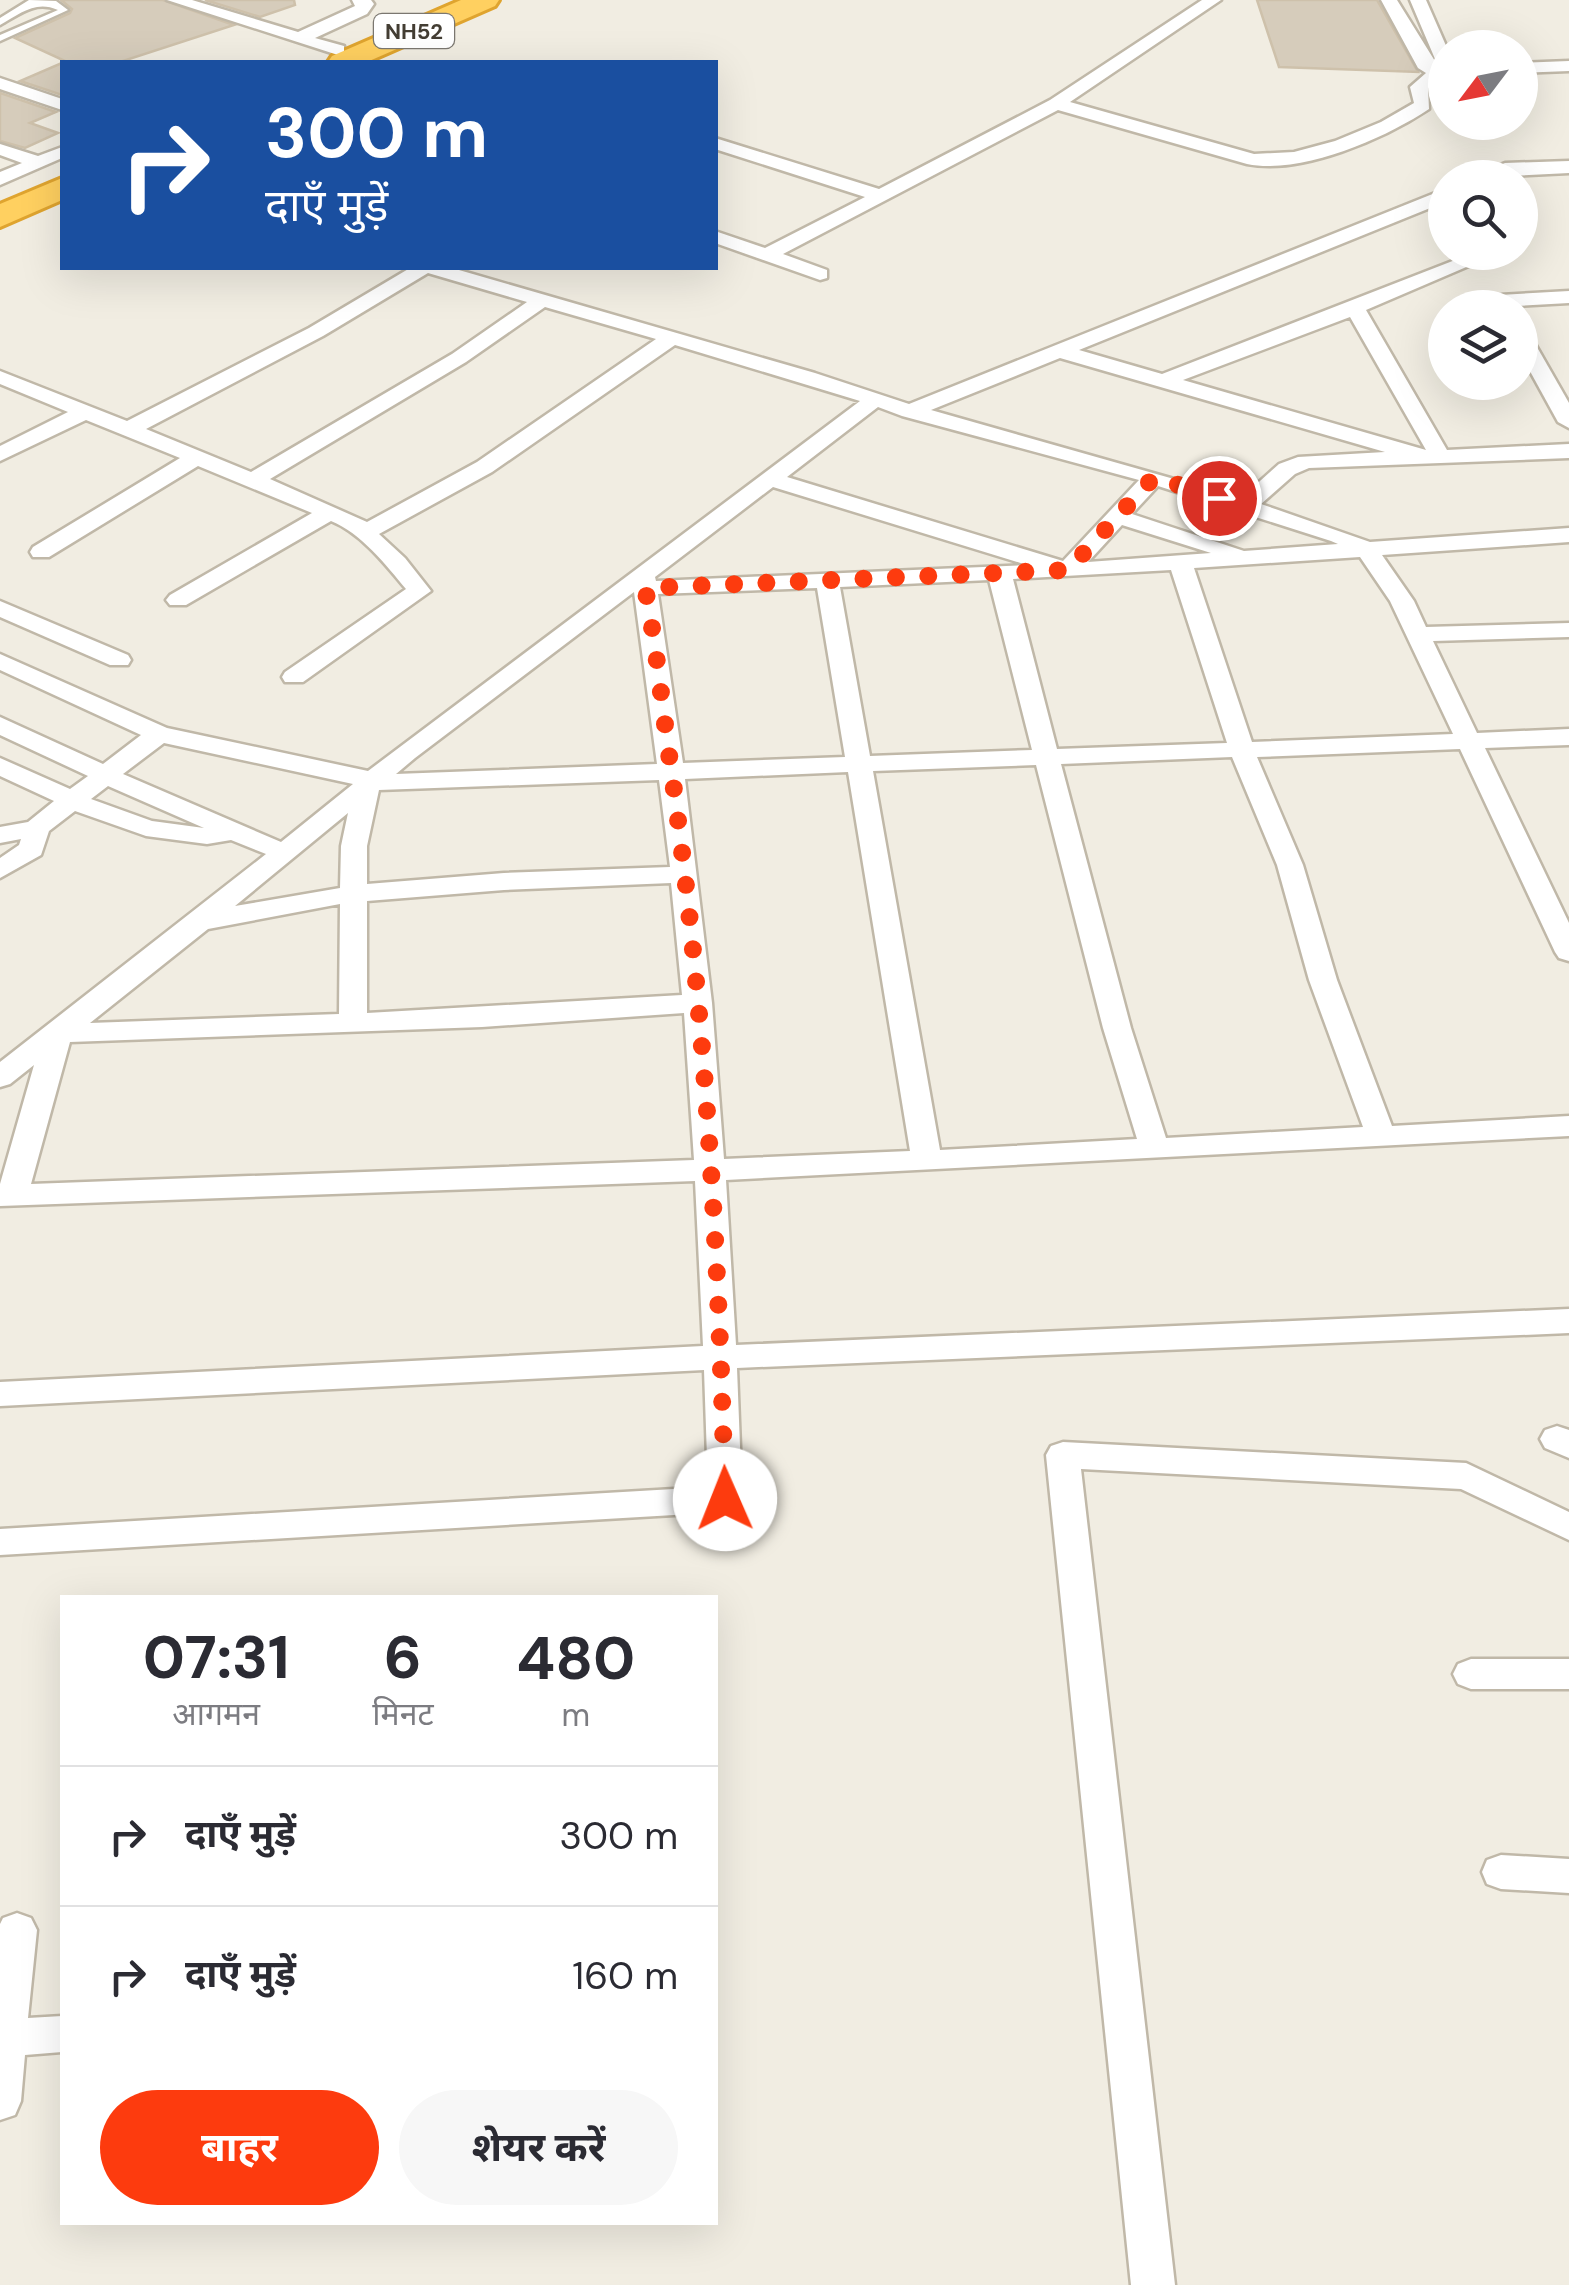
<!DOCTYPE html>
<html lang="hi">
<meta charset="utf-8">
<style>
:root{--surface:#fff;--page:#f7f7f7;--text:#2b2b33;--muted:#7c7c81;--line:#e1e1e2;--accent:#fd3b0e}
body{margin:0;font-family:"DM Sans","Noto Sans Devanagari",sans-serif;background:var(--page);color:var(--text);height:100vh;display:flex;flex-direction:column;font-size:38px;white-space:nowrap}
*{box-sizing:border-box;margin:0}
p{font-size:32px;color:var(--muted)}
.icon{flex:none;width:55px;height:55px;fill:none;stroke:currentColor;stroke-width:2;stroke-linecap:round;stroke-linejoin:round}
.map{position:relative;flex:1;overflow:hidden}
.side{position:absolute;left:60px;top:1595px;width:658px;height:630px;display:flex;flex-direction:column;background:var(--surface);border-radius:0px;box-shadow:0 10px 40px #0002}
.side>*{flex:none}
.banner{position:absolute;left:60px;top:60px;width:658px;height:210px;border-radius:0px;box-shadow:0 10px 40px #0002;background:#1a4fa0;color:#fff;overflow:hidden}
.needle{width:65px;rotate:238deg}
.controls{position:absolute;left:1428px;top:30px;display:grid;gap:20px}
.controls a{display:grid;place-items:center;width:110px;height:110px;border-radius:50%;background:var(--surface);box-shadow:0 10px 40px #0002;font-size:50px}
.pin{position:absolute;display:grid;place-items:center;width:85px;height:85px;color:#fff;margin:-42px;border:5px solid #fff;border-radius:50%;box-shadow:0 2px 10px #0007}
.me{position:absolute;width:110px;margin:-55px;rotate:359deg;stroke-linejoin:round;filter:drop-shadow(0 0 8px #0008)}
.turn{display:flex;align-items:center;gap:35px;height:210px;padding:0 40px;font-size:45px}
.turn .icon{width:130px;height:130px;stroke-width:2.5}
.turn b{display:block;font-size:70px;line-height:85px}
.eta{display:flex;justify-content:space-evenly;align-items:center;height:170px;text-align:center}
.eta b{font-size:60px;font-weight:700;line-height:70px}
.action{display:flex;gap:20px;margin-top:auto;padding:20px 40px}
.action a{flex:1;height:115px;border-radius:60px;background:var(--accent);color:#fff;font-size:40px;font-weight:700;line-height:115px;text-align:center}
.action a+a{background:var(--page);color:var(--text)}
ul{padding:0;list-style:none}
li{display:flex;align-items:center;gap:30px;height:140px;padding:0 40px;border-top:2px solid var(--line)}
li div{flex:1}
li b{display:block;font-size:38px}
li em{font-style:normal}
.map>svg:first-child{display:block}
</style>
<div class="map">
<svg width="1569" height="2285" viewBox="0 0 1569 2285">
<rect width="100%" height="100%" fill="#f1ede2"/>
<g fill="#d6ccbb" stroke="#cec1ab" stroke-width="2.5">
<polygon points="61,0 163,0 234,25 120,62 67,62 15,38 70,13 72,9"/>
<polygon points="205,0 294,0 295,5 260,17"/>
<polygon points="1257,0 1377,0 1418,72 1279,67"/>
<polygon points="62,63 62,95 20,81"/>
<polygon points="0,93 56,112 30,123 58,133 25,148 0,141"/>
</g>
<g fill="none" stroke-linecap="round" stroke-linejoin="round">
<defs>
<path id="lane" d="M29,0L56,1L68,10L0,41V35L58,10C35,0 20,14 0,25V18Z"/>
<g id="street">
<polygon points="167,0 192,0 298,32 355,6 352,0 371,0 374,4 367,14 315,38 344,46 344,54 338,55"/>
<path d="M1202,0H1221L1070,102L1254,154L1294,152L1335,141L1381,122L1414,103L1410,87L1426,73L1418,68L1381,0H1397L1438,66L1410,0H1426L1447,48L1445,77L1428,88L1429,109C1384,139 1301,175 1247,164L1058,110L783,254L827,270V278L820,280L715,243V231L765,248L865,197L715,149V138L879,189L1050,100Z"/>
<polygon points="1569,61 1569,71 1520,73 1520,63"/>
<polygon points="0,78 62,99 62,110 0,89"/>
<polygon points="0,144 38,156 62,147 62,158 0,185 0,172 22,163 0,155"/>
<polygon points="1569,161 1569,173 1468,178 1505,163"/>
<path d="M1445,189V202L1079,350L1162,374L1468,255H1482L1485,259L1366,310L1447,450L1569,444V458L1309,468L1295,474L1261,504L1370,542L1569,528V542L1382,555L1414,601L1426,627L1569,623V637L1433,641L1477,733L1569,729V745L1485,748L1569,923V961L1559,958L1555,952L1460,749L1257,757L1303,865L1337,980L1392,1126L1569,1116V1136L726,1180L736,1345L1569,1309V1333L737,1368L742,1499L737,1508L725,1512L0,1555V1529L708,1487L704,1370L0,1406V1382L703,1346L695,1181L0,1206V1184L34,1065L10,1084L0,1087V1062L266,854L231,840L207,844L146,836L75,811L49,831L41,855L0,878V858L19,845L21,839L0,843V827L28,822L54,801L0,776V758L70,789L88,776L0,735V717L103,764L141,735L0,670V654L167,728L368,771L860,401L675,345L492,472L379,534L405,558L431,591L303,682H285L282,677L285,672L406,589C386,565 361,533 331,521L186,605H170L166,600L170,595L312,513L198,466L49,557H33L30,552L33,547L180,458L86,420L0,461V446L68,412L0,384V371L127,421L309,328L410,268H452L815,373L909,404ZM428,273L527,302L452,354L251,472L146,429L323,336ZM545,307L656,339L477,462L367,522L270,479L466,362ZM1350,317L1426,450L1183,380ZM1060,358L1385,452L1298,457L1279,464L1241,498L931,410ZM878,407L902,416L1139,480L1063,561L787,477ZM1158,486L1331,541L1338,544L1244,551L1132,514ZM773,487L1027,565L656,581L655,577ZM1122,525L1211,553L1088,562ZM1360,557L1390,601L1453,734L1252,742L1194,568ZM1171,570L1227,743L1057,749L1013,579ZM989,580L1032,750L870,756L840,587ZM817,588L845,757L683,763L658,594ZM634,592L657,764L396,774L415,758ZM164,743L353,784L281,842L123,774ZM1232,757L1277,865L1309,980L1363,1127L1166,1138L1131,1028L1061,764ZM1036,765L1103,1028L1137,1139L940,1150L873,771ZM848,772L910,1151L724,1159L712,1003L685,779ZM659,780L670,867L504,873L367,884V846L379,790ZM108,786L204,828L152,821L91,799ZM348,813L341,846L340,888L235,906ZM671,883L682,995L367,1013V901L504,890ZM340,904L339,1014L90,1023L208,929ZM684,1013L694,1160L31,1184L70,1042L482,1027Z"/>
<polygon points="1569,291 1569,303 1500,307 1490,301 1500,295"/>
<polygon points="1520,329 1530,335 1569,403 1569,428 1558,422 1520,353"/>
<polygon points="0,601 128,655 131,660 128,665 110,665 0,617"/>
<polygon points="1557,1426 1569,1430 1569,1458 1545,1448 1540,1439 1545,1430"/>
<polygon points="1063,1442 1466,1463 1569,1512 1569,1540 1461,1489 1081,1469 1175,2285 1131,2285 1046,1455 1051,1446"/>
<polygon points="1471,1659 1569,1659 1569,1689 1471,1689 1458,1684 1453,1674 1458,1664"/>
<polygon points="1501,1855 1569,1859 1569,1893 1501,1889 1487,1884 1482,1872 1487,1860"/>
<polygon points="17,1913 31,1918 37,1930 28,2018 62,2016 62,2052 25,2055 21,2101 15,2115 0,2120 0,1924 3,1918"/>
</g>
<g id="highway">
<polygon points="461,0 499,0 495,6 367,62 328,62 332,56"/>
<polygon points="62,178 62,200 0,227 0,204"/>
</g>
</defs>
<use href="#lane" stroke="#c0b8a8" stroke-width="5"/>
<use href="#street" stroke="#c0b8a8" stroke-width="5"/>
<use href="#highway" stroke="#dfa42f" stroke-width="6"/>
<use href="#lane" fill="#fff" fill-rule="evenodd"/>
<use href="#street" fill="#fff" fill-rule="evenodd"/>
<use href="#highway" fill="#ffd060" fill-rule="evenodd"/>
</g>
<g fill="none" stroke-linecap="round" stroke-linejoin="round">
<path stroke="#fd3b0e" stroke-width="18" stroke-dasharray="0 32.4" d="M725,1499C719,1255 705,1009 671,768C662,708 657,648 645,588L1068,570L1154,477L1219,498"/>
</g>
<g text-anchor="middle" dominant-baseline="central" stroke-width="10" stroke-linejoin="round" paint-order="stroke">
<rect fill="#fff" stroke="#7b7770" stroke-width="2.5" x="374" y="14" width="80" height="34" rx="8"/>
<g font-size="22" font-weight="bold" fill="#433d33">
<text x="414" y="31">NH52</text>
</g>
</g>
</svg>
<div class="controls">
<a><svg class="needle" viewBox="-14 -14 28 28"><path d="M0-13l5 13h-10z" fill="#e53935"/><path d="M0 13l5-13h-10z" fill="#7c7c81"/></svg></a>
<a><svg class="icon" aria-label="search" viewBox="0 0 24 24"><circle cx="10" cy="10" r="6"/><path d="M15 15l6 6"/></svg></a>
<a><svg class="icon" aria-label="layers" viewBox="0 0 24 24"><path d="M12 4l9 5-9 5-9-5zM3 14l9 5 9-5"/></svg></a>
</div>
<div class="pin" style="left:1219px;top:498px;background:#d93025"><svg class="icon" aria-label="arrive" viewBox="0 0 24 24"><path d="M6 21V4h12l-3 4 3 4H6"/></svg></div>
<svg class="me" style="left:725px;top:1499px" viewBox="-20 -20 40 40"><circle r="19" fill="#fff"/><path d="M0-13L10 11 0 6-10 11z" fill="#fd3b0e"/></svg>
<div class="banner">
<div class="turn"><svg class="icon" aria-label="right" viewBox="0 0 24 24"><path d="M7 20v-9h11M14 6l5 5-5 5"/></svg><div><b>300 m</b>दाएँ मुड़ें</div></div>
</div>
<section class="side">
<div class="eta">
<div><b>07:31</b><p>आगमन</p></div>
<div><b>6</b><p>मिनट</p></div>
<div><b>480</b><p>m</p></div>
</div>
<ul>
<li><svg class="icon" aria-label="right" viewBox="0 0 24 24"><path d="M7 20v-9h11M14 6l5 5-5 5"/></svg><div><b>दाएँ मुड़ें</b></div><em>300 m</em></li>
<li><svg class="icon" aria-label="right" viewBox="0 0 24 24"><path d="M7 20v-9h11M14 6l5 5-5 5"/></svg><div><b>दाएँ मुड़ें</b></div><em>160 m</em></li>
</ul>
<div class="action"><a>बाहर</a><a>शेयर करें</a></div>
</section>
</div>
